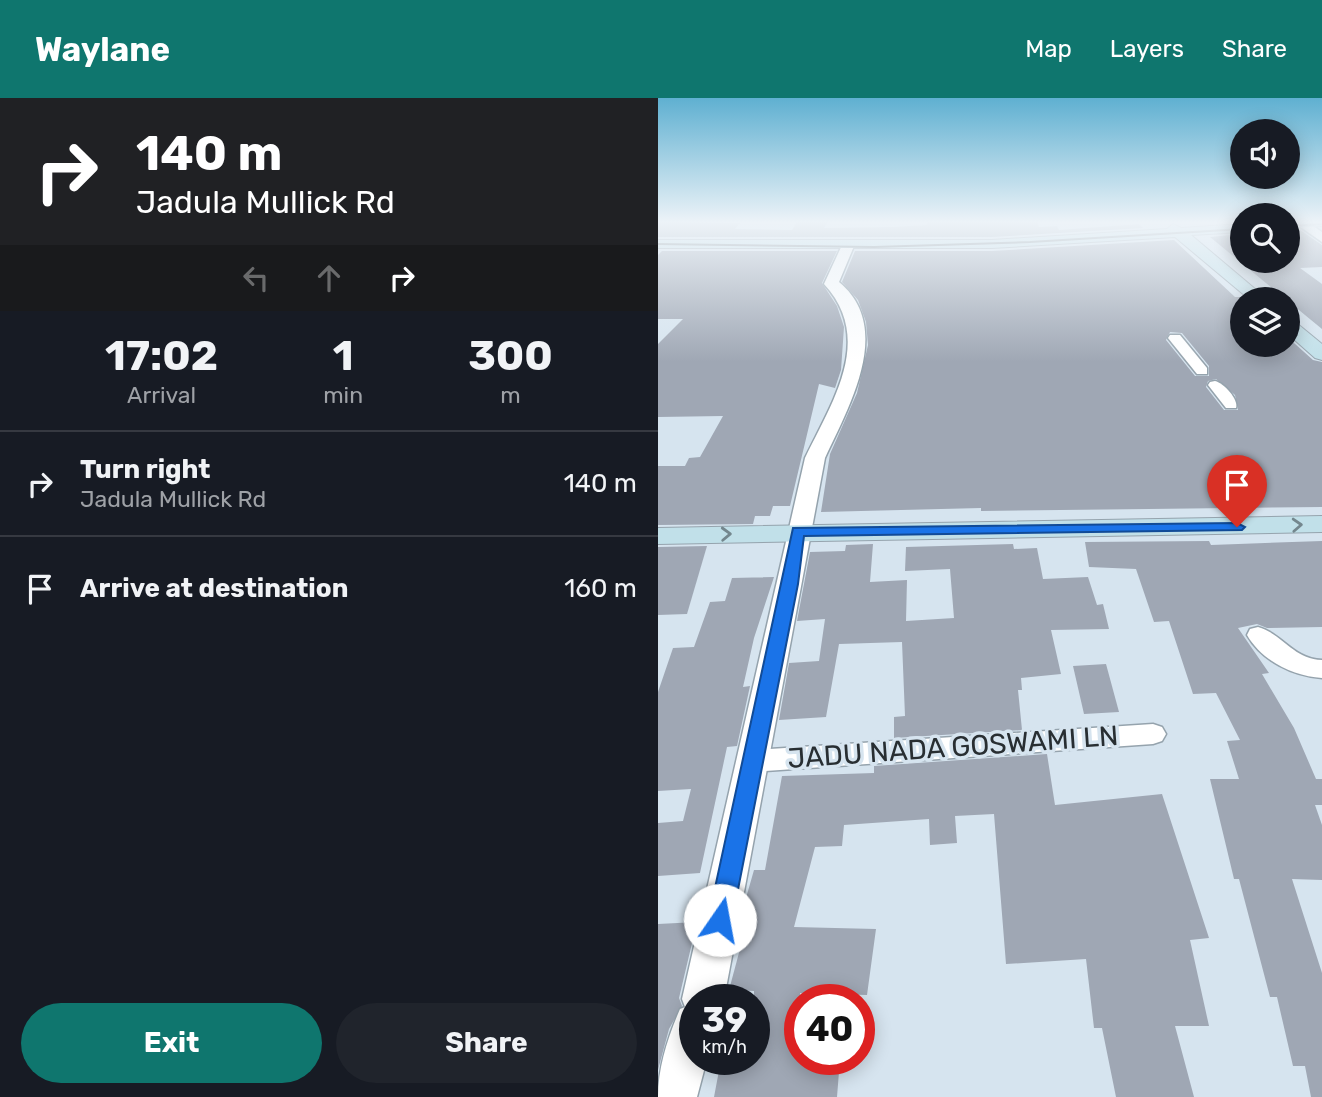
<!DOCTYPE html>
<style>
:root{--surface:#171b24;--page:#20242c;--text:#f1f3f6;--muted:#9ea1a6;--line:#363941;--accent:#0f766e}
body{margin:0;font-family:Rubik,sans-serif;background:var(--page);color:var(--text);height:100vh;display:flex;flex-direction:column;font-size:26px;white-space:nowrap}
*{box-sizing:border-box;margin:0}
p{font-size:23px;color:var(--muted)}
.icon{flex:none;width:38px;height:38px;fill:none;stroke:currentColor;stroke-width:2;stroke-linecap:round;stroke-linejoin:round}
.map{position:relative;flex:1;overflow:hidden}
.side{display:flex;flex-direction:column;background:var(--surface);width:658px}
.side>*{flex:none}
.top-card{background:#202124;color:#fff;overflow:hidden}
.tools{position:absolute;left:572px;top:21px;display:grid;gap:14px}
.tools a{display:grid;place-items:center;width:70px;height:70px;border-radius:50%;background:var(--surface);box-shadow:0 4px 18px #0003;font-size:35px}
.speed{position:absolute;left:21px;top:886px;display:flex;gap:14px;font-size:35px;font-weight:700;text-align:center}
.speed>*{display:grid;place-content:center;width:91px;height:91px;border-radius:50%;background:var(--surface);box-shadow:0 4px 18px #0003;line-height:1}
.speed small{font-size:18px;font-weight:400}
.speed .limit{border:10px solid #d22;background:#fff;color:#111}
.pin{position:absolute;display:grid;place-items:center;width:60px;height:60px;color:#fff;margin:-72px -30px;border-radius:50% 50% 50% 0;rotate:-45deg;box-shadow:0 0 7px #0007}
.pin .icon{rotate:45deg}
.me{position:absolute;width:77px;margin:-38px;rotate:12deg;stroke-linejoin:round;filter:drop-shadow(0 0 5px #0008)}
.turn{display:flex;align-items:center;gap:24px;height:147px;padding:0 21px;font-size:32px}
.turn .icon{width:91px;height:91px;stroke-width:2.5}
.turn b{display:block;font-size:49px;line-height:60px}
.lanes{display:flex;align-items:center;height:66px;padding:0 21px;background:#0003;justify-content:center;gap:35px;direction:ltr}
.lanes .off{opacity:.35}
.eta{display:flex;justify-content:space-evenly;align-items:center;height:119px;text-align:center}
.eta b{font-size:42px;font-weight:700;line-height:49px}
.primary-button{display:flex;gap:14px;margin-top:auto;padding:14px 21px}
.primary-button a{flex:1;height:80px;border-radius:42px;background:var(--accent);color:#fff;font-size:28px;font-weight:700;line-height:80px;text-align:center}
.primary-button a+a{background:var(--page);color:var(--text)}
ul{padding:0;list-style:none}
li{display:flex;align-items:center;gap:21px;height:105px;padding:0 21px;border-top:2px solid var(--line)}
li div{flex:1}
li b{display:block;font-size:26px}
li em{font-style:normal}
header{display:flex;align-items:center;gap:42px;box-sizing:border-box;height:98px;padding:0 35px;background:var(--accent);color:#fff}
header strong{font-size:33px}
nav{display:flex;gap:38px;margin-inline-start:auto;font-size:24px}
main{display:flex;flex:1;min-height:0}
.map>svg:first-child{display:block}
</style>
<header>
<strong>Waylane</strong>
<nav><a>Map</a><a>Layers</a><a>Share</a></nav>
</header>
<main>
<section class="side">
<div class="top-card">
<div class="turn"><svg class="icon" aria-label="right" viewBox="0 0 24 24"><path d="M7 20v-9h11M14 6l5 5-5 5"/></svg><div><b>140 m</b>Jadula Mullick Rd</div></div>
<div class="lanes"><svg class="icon off" aria-label="left" viewBox="0 0 24 24"><path d="M17 20v-9H6M10 6l-5 5 5 5"/></svg><svg class="icon off" aria-label="ahead" viewBox="0 0 24 24"><path d="M12 20V5M6 11l6-6 6 6"/></svg><svg class="icon" aria-label="right" viewBox="0 0 24 24"><path d="M7 20v-9h11M14 6l5 5-5 5"/></svg></div>
</div>
<div class="eta">
<div><b>17:02</b><p>Arrival</p></div>
<div><b>1</b><p>min</p></div>
<div><b>300</b><p>m</p></div>
</div>
<ul>
<li><svg class="icon" aria-label="right" viewBox="0 0 24 24"><path d="M7 20v-9h11M14 6l5 5-5 5"/></svg><div><b>Turn right</b><p>Jadula Mullick Rd</p></div><em>140 m</em></li>
<li><svg class="icon" aria-label="arrive" viewBox="0 0 24 24"><path d="M6 21V4h12l-3 4 3 4H6"/></svg><div><b>Arrive at destination</b></div><em>160 m</em></li>
</ul>
<div class="primary-button"><a>Exit</a><a>Share</a></div>
</section>
<div class="map">
<svg width="664" height="999" viewBox="0 0 664 999">
<rect width="100%" height="100%" fill="#d6e4ef"/>
<g fill="#9fa7b4" fill-rule="evenodd">
<polygon points="0,124 82,125 77,131 134,132 139,124 170,124 166,130 235,129 269,127 269,124 379,124 381,129 399,128 401,132 481,126 485,130 334,139 0,139"/>
<polygon points="642,132 664,147 664,169 642,170 664,186 664,231 552,139 584,136 584,163 630,163 630,133"/>
<path d="M516,142L577,199H584V247L636,245L655,262L664,264V409L323,413V410L163,414L172,356L199,295L210,247L208,224L200,202L184,184L197,153H334ZM512,234L524,235L551,268V278H537L508,242ZM558,281L577,297L580,312H566L548,289L550,283Z"/>
<polygon points="4,153 179,153 164,185 179,208 186,229 183,272 177,290 161,286 132,408 115,408 112,418 97,418 95,426 0,427 0,368 27,368 31,360 42,359 65,318 0,319 0,246 25,221 0,221 0,157"/>
<polygon points="551,443 553,447 664,443 664,529 609,530 599,526 580,530 611,575 604,576 636,630 658,681 664,681 664,707 657,707 664,727 664,782 634,781 664,875 664,999 653,999 647,968 635,968 619,899 612,899 581,781 576,781 552,681 581,681 569,643 582,642 558,595 535,596 511,523 496,524 478,471 431,469 427,444"/>
<polygon points="215,446 212,484 249,482 248,523 296,520 292,471 247,473 248,449 355,446 356,451 379,450 385,481 430,479 439,507 445,506 451,531 393,532 403,576 363,580 364,592 360,592 364,632 236,640 236,619 247,618 244,544 181,546 168,619 121,622 131,565 161,563 167,521 139,523 152,454 187,453 188,447"/>
<polygon points="49,448 29,516 0,517 0,449"/>
<polygon points="116,479 96,540 85,589 92,588 79,648 69,649 42,775 0,778 0,725 25,723 33,691 0,693 0,594 15,550 36,549 52,504 67,503 74,480"/>
<polygon points="448,566 461,614 426,616 415,568"/>
<polygon points="389,656 397,707 504,696 551,840 532,842 551,928 517,928 536,999 458,999 444,930 436,930 428,861 348,866 336,716 297,718 299,745 272,747 271,721 186,727 184,748 157,749 136,829 218,831 209,897 142,895 142,961 182,961 179,999 56,999 63,962 96,961 96,893 71,892 93,810 86,810 88,800 96,772 107,772 124,678 216,675 216,668"/>
<polygon points="39,824 21,900 24,908 11,931 0,972 0,826"/>
</g>
<g fill="none" stroke-linecap="round" stroke-linejoin="round">
<defs>
<g id="minor">
<polygon points="512,237 522,237 549,270 549,276 539,276 510,240"/>
<path d="M557,283C566,285 581,302 578,310H568L550,287L552,284Z"/>
<path d="M600,529C625,536 635,561 664,562V580C635,578 604,563 589,537L592,531Z"/>
<polygon points="495,626 504,629 508,636 504,643 495,646 95,674 86,671 82,663 86,655 95,652"/>
</g>
<g id="tertiary">
<polygon points="649,124 664,134 664,144 637,125"/>
<path d="M185,145L196,148L181,184C237,230 190,310 167,360L66,901H37V961H49L39,999H0C0,969 10,939 22,911L27,909L24,901L147,360C174,304 217,241 166,186Z"/>
</g>
<g id="secondary">
<polygon points="630,124 664,124 664,128 630,130"/>
<polygon points="515,126 523,130 584,126 584,134 533,137 609,201 591,201 517,139 334,150 0,150 0,142 334,142 509,131"/>
<polygon points="630,222 636,223 664,246 664,262 657,260 630,236"/>
<polygon points="664,418 664,434 0,446 0,430"/>
</g>
</defs>
<use href="#minor" stroke="#95a3ad" stroke-width="3"/>
<use href="#tertiary" stroke="#95a3ad" stroke-width="3"/>
<use href="#secondary" stroke="#95a3ad" stroke-width="2"/>
<use href="#minor" fill="#fff" fill-rule="evenodd"/>
<use href="#tertiary" fill="#fff" fill-rule="evenodd"/>
<use href="#secondary" fill="#c1e0e9" fill-rule="evenodd"/>
<g stroke="#6e787e" stroke-width="2">
<polyline points="630,128 664,126"/>
<polyline points="0,146 216,149 372,144 584,131"/>
</g>
</g>
<defs><path id="oneway-chevron" d="M-2-3.5L2.5 0L-2 3.5" fill="none" stroke-width="1.6" stroke-linecap="round" stroke-linejoin="round" transform="scale(1.75)"/></defs>
<g stroke="#74878e">
<use href="#oneway-chevron" transform="translate(639 427) rotate(-3)"/>
<use href="#oneway-chevron" transform="translate(68 436) rotate(-2)"/>
</g>
<linearGradient id="sky" x2="0" y2="1"><stop stop-color="#5fb0d1"/><stop offset="0.47" stop-color="#edf3f8"/><stop offset="1" stop-color="#edf3f8" stop-opacity="0"/></linearGradient>
<rect width="664" height="264" fill="url(#sky)"/>
<polygon fill="#1a73e8" stroke="#114b97" stroke-width="2" points="579,425 587,429 584,432 146,438 140,486 74,822 70,830 62,833 54,830 50,822 135,430"/>
<g text-anchor="middle" dominant-baseline="central" stroke-width="7" stroke-linejoin="round" paint-order="stroke">
<g font-size="28" fill="#282e32" stroke="#d6e4ef">
<text transform="translate(295 649) rotate(-4)">JADU NADA GOSWAMI LN</text>
</g>
</g>
</svg>
<div class="tools">
<a><svg class="icon" aria-label="sound" viewBox="0 0 24 24"><path d="M4 9h4l5-4v14l-5-4H4zM17 9q2 3 0 6"/></svg></a>
<a><svg class="icon" aria-label="search" viewBox="0 0 24 24"><circle cx="10" cy="10" r="6"/><path d="M15 15l6 6"/></svg></a>
<a><svg class="icon" aria-label="layers" viewBox="0 0 24 24"><path d="M12 4l9 5-9 5-9-5zM3 14l9 5 9-5"/></svg></a>
</div>
<div class="speed"><div>39<small>km/h</small></div><div class="limit">40</div></div>
<div class="pin" style="left:579px;top:429px;background:#d93025"><svg class="icon" aria-label="arrive" viewBox="0 0 24 24"><path d="M6 21V4h12l-3 4 3 4H6"/></svg></div>
<svg class="me" style="left:62px;top:822px" viewBox="-20 -20 40 40"><circle r="19" fill="#fff"/><path d="M0-13L10 11 0 6-10 11z" fill="#1a73e8"/></svg>
</div>
</main>
